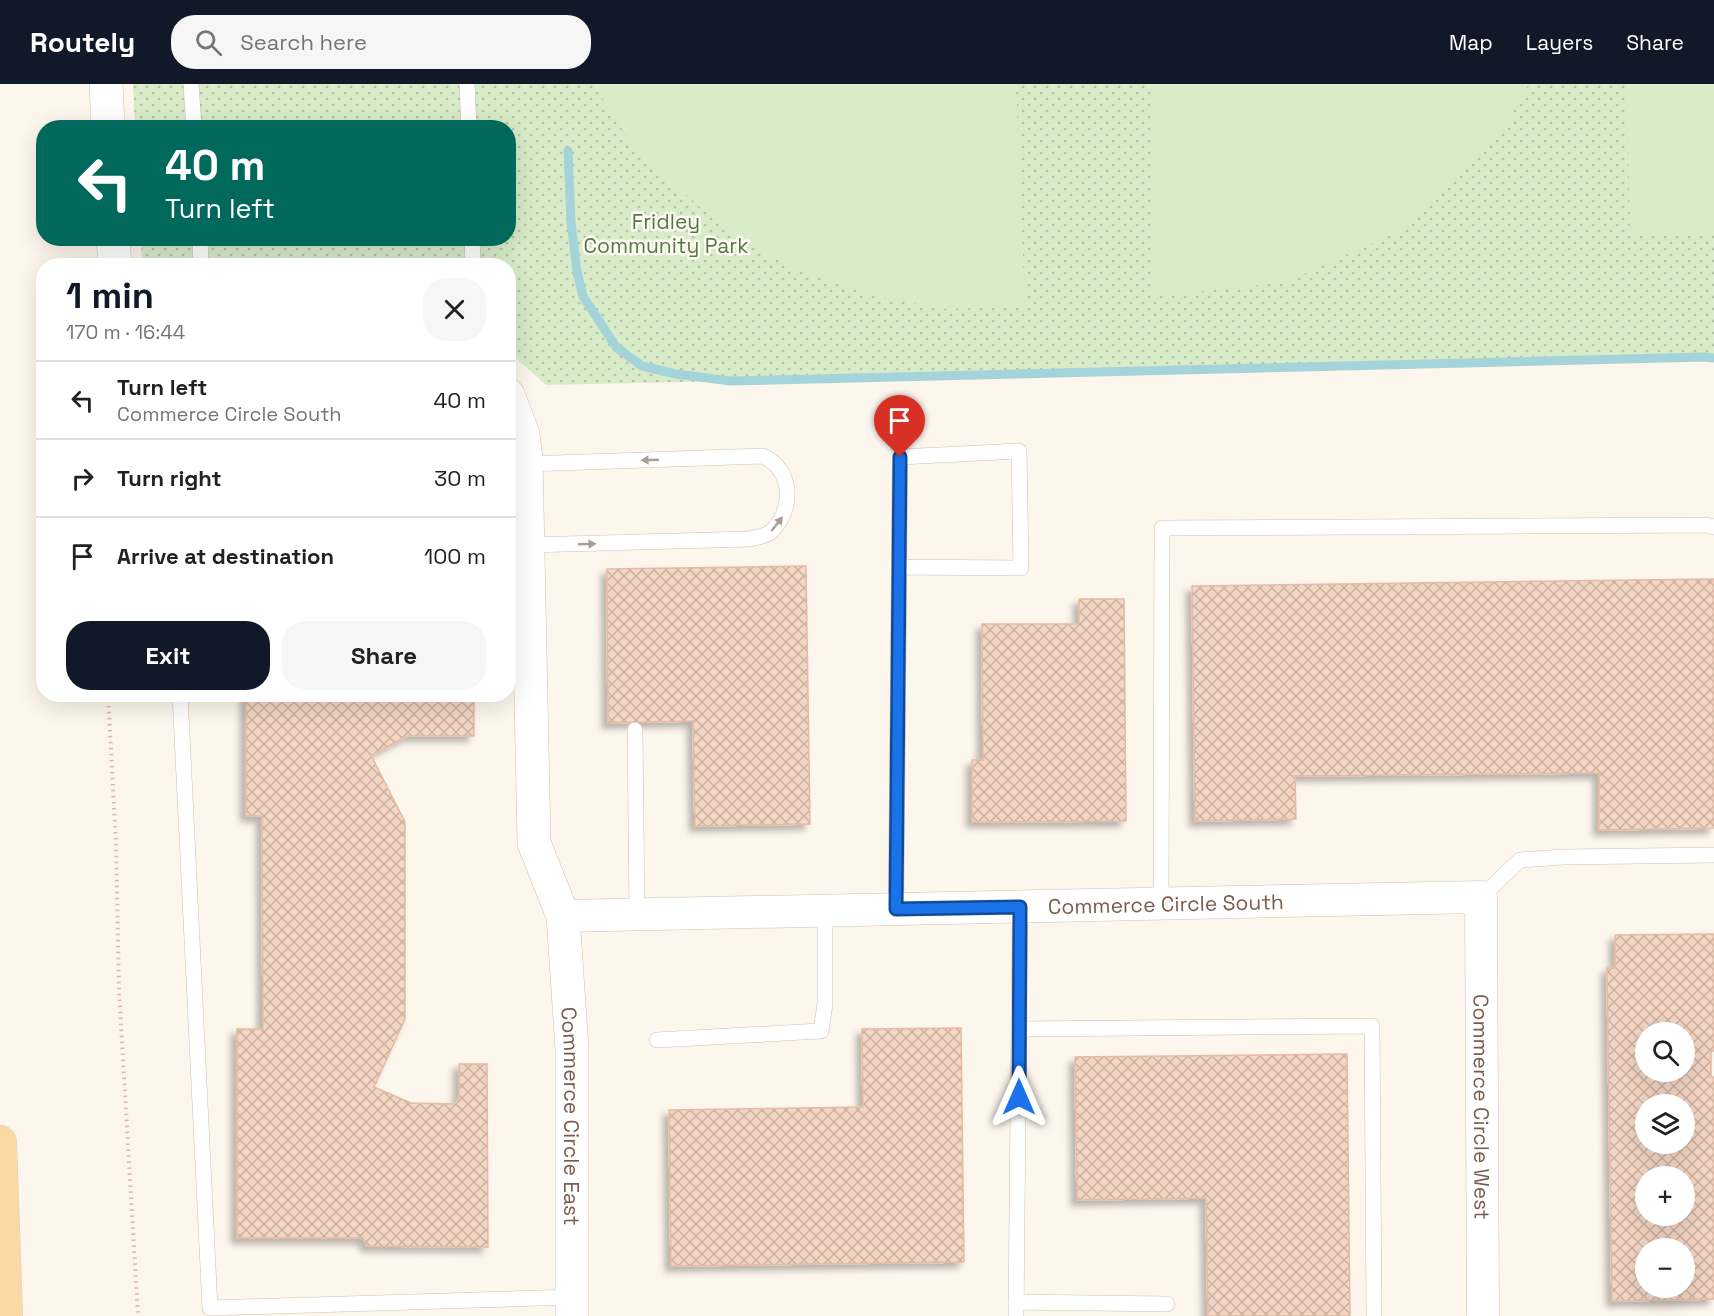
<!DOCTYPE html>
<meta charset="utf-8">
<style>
:root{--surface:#fff;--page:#f6f6f6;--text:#202124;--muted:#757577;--line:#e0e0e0;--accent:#111827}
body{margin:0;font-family:"Space Grotesk",sans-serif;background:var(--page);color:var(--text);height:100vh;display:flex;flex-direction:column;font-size:22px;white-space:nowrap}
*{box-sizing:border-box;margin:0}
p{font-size:20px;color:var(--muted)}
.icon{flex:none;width:33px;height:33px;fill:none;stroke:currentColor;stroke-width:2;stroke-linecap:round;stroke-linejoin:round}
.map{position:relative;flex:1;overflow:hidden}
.side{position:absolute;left:36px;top:174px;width:480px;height:444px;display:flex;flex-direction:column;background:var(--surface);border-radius:24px;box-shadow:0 6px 24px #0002}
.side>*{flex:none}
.hud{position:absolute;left:36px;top:36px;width:480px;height:126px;border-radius:24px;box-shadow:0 6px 24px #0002;background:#00695c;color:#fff;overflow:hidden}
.buttons{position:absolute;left:1635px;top:938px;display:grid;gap:12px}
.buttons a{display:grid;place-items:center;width:60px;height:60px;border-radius:50%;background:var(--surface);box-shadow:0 6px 24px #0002;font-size:30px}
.pin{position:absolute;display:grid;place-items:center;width:51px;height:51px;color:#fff;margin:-62px -26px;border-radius:50% 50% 50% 0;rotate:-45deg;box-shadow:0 0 6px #0007}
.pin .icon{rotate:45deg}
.me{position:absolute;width:66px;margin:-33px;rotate:0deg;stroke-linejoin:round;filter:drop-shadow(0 0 4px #0008)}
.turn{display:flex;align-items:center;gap:21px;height:126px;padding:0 30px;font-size:27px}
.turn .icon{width:78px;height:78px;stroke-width:2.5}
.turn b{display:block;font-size:42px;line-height:51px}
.round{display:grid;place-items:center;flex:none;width:63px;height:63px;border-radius:24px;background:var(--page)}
.overview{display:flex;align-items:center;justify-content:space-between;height:102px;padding:0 30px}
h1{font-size:36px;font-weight:700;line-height:45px;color:var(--accent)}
.action{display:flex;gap:12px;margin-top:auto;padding:12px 30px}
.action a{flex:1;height:69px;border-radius:24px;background:var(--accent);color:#fff;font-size:24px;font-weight:700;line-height:69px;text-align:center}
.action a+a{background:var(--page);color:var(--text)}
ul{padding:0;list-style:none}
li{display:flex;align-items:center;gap:18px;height:78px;padding:0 30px;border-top:2px solid var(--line)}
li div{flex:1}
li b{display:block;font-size:22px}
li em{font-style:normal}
header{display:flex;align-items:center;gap:36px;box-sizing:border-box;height:84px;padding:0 30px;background:var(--accent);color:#fff}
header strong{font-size:28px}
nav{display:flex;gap:33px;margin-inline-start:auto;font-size:21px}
.search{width:420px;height:54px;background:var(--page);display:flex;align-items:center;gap:15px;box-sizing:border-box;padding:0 21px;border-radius:24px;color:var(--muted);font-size:22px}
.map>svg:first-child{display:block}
</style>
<header>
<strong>Routely</strong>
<div class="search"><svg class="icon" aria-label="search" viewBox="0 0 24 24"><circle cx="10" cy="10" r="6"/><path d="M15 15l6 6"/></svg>Search here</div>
<nav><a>Map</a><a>Layers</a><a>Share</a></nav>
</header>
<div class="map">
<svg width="1714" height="1232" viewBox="0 0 1714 1232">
<defs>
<pattern id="green-dots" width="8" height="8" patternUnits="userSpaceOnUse" patternTransform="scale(1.5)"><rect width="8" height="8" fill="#d8ecc9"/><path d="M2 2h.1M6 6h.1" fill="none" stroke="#b4c2a5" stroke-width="1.8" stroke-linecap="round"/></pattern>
<pattern id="building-cross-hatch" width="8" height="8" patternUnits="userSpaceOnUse" patternTransform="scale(1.5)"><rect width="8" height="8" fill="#f3d5c3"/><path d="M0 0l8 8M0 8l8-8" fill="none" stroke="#cab0a1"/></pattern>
<filter id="shadow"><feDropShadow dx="-5.5" dy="5.5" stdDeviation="3" flood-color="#0004"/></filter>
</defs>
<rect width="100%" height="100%" fill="#fdf6ec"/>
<polygon fill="url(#green-dots)" points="133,0 1714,0 1714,276 546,301 509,268 508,182 142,181 141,155 508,154 508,44 135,43"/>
<g fill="#d8ecc9">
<polygon points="593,0 1016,0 1025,223 943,225 866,210 788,182 728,147 670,97 628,54"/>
<polygon points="1150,0 1529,0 1499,53 1401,146 1286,198 1153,213"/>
<polygon points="1627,0 1714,0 1714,149 1630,152"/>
</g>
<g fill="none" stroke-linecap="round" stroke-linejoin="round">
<polyline stroke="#a5d3da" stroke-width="9" points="568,67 571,138 577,188 583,212 616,263 642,282 676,290 731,297 1704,273 1714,274"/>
</g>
<g fill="url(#building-cross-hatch)" stroke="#e6bba3" stroke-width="1.5" fill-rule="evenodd" filter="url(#shadow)">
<polygon points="806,482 810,740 695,742 693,637 608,639 607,485"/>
<polygon points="1714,495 1714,744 1599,746 1599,689 1295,692 1296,735 1195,737 1192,502"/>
<polygon points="1079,515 1124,515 1126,737 972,738 972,676 983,676 982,540 1079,540"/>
<polygon points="246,610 474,610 474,652 407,652 371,671 405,738 405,935 374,1003 411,1019 456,1020 459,1014 459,980 487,980 488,1163 367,1162 363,1154 237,1154 237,945 263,945 262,732 246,732"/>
<path d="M1714,850V967H1711V993H1714V1215L1612,1217L1607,884H1615V851ZM1646,948H1684V987H1646ZM1646,1020H1684V1059H1646ZM1646,1092H1684V1131H1646ZM1646,1164H1684V1203H1646Z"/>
<polygon points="961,944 964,1178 671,1182 669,1026 863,1023 862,945"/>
<polygon points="1347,970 1350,1232 1208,1232 1206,1114 1077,1116 1075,973"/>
</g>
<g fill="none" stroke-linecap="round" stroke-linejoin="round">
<defs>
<g id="service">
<polyline points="191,0 194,44"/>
<polyline points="467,0 469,44"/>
<polyline points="200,154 201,182"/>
<polyline points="472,154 473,182"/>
<path d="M526,380L763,372C793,386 794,424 772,447C767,452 757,453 750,455L528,461"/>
<polyline points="180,610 210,1224 572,1213"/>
<polyline points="635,646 637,831"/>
<polyline points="1481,813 1520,776 1563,773 1714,771"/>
<polyline points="1161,820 1162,444 1706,441 1714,443"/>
<polyline points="896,825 900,373 1019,367 1021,484 899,483"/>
<polyline points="1019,945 1372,942 1374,1232"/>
<polyline points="657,956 821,947 825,920 825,826"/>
<polyline points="1016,1218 1167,1220"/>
<polyline points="1016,1232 1020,823"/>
</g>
<g id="minor">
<path id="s1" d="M563,832L1481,813L1483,1232"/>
</g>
<g id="tertiary">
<polyline points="106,0 108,44"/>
<polyline points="113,154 115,182"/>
<path id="s2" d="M508,311L523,350L526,374L534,759L563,832L572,965V1232"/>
</g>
<polyline id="primary" points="0,1058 6,1232"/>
</defs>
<use href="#service" stroke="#d1beb0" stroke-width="16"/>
<use href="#minor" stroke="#d1beb0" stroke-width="33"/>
<use href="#tertiary" stroke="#d1beb0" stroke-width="34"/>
<use href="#primary" stroke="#dad1cd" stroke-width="34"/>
<polyline stroke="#d9b8a5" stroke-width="4" stroke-dasharray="1.5 4.5" stroke-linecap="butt" points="108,610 116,760 119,907 138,1232"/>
<use href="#service" stroke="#fff" stroke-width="15"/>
<use href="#minor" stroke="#fff" stroke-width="32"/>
<use href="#tertiary" stroke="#fff" stroke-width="33"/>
<use href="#primary" stroke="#fbd9a5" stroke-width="33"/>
</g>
<defs><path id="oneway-solid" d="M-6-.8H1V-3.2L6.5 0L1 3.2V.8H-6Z" transform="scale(1.5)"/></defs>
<g fill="#af9d94">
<use href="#oneway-solid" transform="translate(650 376) rotate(178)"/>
<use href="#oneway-solid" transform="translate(777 440) rotate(-52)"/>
<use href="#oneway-solid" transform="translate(587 460) rotate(-2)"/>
</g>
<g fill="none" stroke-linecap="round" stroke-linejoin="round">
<defs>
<polyline id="route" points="900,373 896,825 1020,823 1019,1013"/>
</defs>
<use href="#route" stroke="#114b97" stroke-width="15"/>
<use href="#route" stroke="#1a73e8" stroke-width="10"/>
</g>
<g text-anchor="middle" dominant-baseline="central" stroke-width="5" stroke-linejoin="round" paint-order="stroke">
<g font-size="21" fill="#537a41" stroke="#fffaf3">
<text x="666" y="137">Fridley<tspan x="666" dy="24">Community Park</tspan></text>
</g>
<g font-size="21" fill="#7a5c4d" stroke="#fffaf3">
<text stroke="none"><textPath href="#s1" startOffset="603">Commerce Circle South</textPath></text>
<text stroke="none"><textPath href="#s1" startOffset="1128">Commerce Circle West</textPath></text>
<text stroke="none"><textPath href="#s2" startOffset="730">Commerce Circle East</textPath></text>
</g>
</g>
</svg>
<div class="buttons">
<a><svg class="icon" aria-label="search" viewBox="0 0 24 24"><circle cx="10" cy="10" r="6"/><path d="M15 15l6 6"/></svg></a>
<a><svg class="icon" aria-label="layers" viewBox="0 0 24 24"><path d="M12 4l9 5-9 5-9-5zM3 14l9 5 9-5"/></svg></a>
<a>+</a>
<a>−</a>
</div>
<div class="pin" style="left:900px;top:373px;background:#d93025"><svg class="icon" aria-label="arrive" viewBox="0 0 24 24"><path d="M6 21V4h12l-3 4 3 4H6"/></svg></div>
<svg class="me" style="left:1019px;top:1013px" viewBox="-20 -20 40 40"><path d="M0-17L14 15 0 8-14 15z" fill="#1a73e8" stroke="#fff" stroke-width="4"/></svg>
<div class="hud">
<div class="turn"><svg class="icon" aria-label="left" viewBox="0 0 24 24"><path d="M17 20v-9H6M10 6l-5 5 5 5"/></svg><div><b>40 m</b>Turn left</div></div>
</div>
<section class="side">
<div class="overview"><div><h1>1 min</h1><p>170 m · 16:44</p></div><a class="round"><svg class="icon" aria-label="close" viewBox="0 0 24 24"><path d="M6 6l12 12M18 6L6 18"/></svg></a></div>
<ul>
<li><svg class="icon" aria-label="left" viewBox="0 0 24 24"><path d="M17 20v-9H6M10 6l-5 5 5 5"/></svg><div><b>Turn left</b><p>Commerce Circle South</p></div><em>40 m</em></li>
<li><svg class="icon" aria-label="right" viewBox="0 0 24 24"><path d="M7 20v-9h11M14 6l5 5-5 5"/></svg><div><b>Turn right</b></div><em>30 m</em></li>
<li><svg class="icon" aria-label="arrive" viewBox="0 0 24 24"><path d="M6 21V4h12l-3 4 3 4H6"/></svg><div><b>Arrive at destination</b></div><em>100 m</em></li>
</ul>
<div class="action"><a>Exit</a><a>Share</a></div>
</section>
</div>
